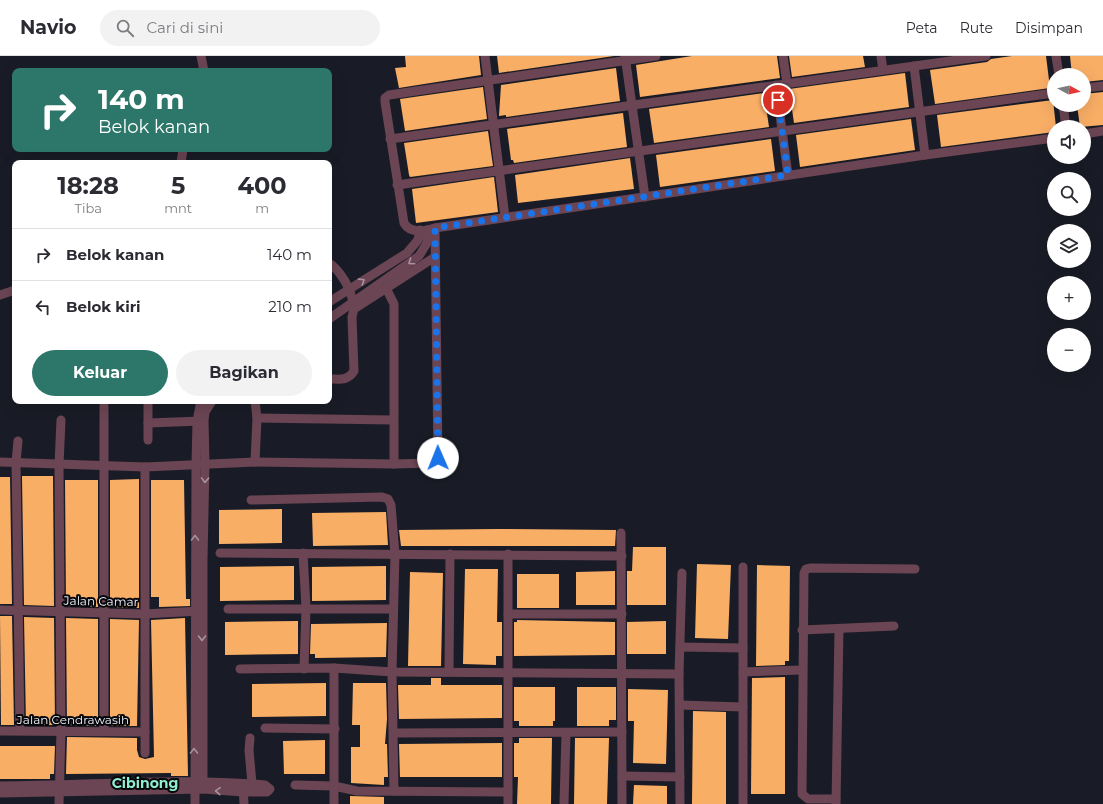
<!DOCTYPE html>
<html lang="id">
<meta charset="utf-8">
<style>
:root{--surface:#fff;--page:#f2f2f3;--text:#2b2b33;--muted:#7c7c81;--line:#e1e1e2;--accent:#2c7769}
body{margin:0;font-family:Montserrat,sans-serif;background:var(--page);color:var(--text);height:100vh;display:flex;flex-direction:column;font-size:15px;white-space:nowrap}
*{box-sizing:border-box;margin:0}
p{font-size:13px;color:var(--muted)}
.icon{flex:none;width:22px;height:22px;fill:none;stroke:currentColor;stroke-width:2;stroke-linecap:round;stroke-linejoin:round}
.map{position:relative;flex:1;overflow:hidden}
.panel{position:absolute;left:12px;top:104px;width:320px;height:244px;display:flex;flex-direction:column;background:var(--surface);border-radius:8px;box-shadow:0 4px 16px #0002}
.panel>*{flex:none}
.guide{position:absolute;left:12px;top:12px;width:320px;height:84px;border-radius:8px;box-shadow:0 4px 16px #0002;background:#2c7769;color:#fff;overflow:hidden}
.needle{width:26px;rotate:98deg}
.buttons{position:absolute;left:1047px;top:12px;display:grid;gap:8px}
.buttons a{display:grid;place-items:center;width:44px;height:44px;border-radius:50%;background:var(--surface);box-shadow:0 4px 16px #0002;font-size:20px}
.pin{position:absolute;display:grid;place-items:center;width:34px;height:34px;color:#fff;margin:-17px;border:2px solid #fff;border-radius:50%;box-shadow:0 1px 4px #0007}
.me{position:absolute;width:44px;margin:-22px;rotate:359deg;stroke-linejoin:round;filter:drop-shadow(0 0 3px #0008)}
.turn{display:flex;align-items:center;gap:14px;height:84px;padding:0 20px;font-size:18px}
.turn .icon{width:52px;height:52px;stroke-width:2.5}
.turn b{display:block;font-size:28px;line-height:34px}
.eta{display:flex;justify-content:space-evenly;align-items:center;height:68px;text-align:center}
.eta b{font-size:24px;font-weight:700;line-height:28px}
.primary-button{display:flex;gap:8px;margin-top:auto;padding:8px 20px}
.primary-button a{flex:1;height:46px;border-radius:24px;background:var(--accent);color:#fff;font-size:16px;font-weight:700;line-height:46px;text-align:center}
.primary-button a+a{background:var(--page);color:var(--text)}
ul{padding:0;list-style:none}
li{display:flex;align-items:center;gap:12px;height:52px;padding:0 20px;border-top:1px solid var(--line)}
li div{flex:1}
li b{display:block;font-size:15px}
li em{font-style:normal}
header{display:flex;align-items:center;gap:24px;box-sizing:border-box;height:56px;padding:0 20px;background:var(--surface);border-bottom:1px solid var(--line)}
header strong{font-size:19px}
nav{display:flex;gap:22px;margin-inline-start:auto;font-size:14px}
.search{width:280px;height:36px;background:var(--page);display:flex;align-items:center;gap:10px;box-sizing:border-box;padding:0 14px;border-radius:22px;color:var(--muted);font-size:15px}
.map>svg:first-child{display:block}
</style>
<header>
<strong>Navio</strong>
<div class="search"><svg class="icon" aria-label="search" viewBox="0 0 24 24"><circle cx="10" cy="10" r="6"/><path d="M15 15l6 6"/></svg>Cari di sini</div>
<nav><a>Peta</a><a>Rute</a><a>Disimpan</a></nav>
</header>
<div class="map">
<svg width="1103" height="748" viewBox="0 0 1103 748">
<rect width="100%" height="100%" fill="#191c26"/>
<g fill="#f9ae66">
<polygon points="405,0 479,0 481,19 399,32 395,12 406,11"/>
<polygon points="497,0 614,0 499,17"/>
<polygon points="692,0 777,0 780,22 640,41 636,9"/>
<polygon points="789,0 863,0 865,11 792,21"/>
<polygon points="1012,0 1046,0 1050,32 935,48 930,14 987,6 991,3"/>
<polygon points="1070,0 1103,0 1103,24 1084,26 1084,19 1072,19"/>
<polygon points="616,12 620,45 506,61 506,59 499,60 501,29"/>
<polygon points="905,17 909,51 794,67 789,33"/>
<polygon points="483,31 487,63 405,75 400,43"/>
<polygon points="1103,36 1103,69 1080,71 1077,49 1084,49 1084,38"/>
<polygon points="764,37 769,71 654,87 649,53"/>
<polygon points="1053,44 1056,71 1054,71 1054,76 941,91 937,59"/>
<polygon points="623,57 627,91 514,107 513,104 511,104 507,73"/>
<polygon points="911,63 915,94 800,111 796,79"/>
<polygon points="488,75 493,110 410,121 409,119 404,87"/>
<polygon points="771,83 775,115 660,131 656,99"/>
<polygon points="630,102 634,133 518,147 515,119"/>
<polygon points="494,121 498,156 416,167 412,133"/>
<polygon points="22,420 53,420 54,550 24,549"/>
<polygon points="0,421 10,421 12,548 0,548"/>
<polygon points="139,423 139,552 110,551 110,424"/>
<polygon points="65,424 98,424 98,551 66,550"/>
<polygon points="151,424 184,424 186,543 190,543 190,550 159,551 159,541 151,541"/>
<polygon points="282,453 282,487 219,488 219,454"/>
<polygon points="386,456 388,489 313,490 312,457"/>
<polygon points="399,474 497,473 616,474 615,490 401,490"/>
<polygon points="633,491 666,491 666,549 627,549 627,515 632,515"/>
<polygon points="697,508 731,509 728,583 695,582"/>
<polygon points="757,509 790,510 789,605 785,605 785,609 756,610"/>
<polygon points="294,510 294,544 220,545 220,511"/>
<polygon points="386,510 386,544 312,545 312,511"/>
<polygon points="465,513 498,513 497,566 502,566 502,600 496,600 496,609 463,608"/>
<polygon points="615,515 615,549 576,549 576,516"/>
<polygon points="410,516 443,517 441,610 408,610"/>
<rect x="517" y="518" width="42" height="34"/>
<polygon points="0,560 12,560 14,669 1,669"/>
<polygon points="24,561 54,562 55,669 26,669"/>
<polygon points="66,562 98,563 98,670 67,669"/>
<polygon points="185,562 188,720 171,720 171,717 66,718 67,681 137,682 137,694 139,701 145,703 154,701 151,564"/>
<polygon points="110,563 139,564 137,670 110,670"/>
<polygon points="517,564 615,566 615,599 514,600 514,566 517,566"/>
<polygon points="298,565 298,598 225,599 225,566"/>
<polygon points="666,565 666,598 627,598 627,566"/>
<polygon points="387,567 386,601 315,602 315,598 310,598 311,568"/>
<polygon points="785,621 785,738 751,738 752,622"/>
<polygon points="431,622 441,622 441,629 502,629 502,662 399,663 398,629 431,629"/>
<polygon points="326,627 326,660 252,661 252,628"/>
<polygon points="353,627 386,627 387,663 385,688 387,688 388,721 384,721 384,729 351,727 351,691 360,691 360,669 352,669"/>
<polygon points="514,631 555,631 555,665 553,665 553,670 519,670 519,665 514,665"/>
<polygon points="577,631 616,631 616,664 609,664 609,670 577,670"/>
<polygon points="628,633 668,634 666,708 633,707 634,665 628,665"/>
<polygon points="693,655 726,656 726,748 692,748"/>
<polygon points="519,682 552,682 551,748 517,748 518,721 514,721 514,687 519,687"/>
<polygon points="575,682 609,682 607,748 574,748"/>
<polygon points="325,684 325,718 284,718 283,685"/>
<polygon points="502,687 502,721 400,721 399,688"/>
<polygon points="0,690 55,690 54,718 50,718 50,723 0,723"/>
<polygon points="634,729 667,730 667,748 633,748"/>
<polygon points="350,740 384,741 384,748 350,748"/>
</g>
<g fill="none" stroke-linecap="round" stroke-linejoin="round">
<g stroke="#6b4553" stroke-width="9">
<polyline points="201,0 204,15"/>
<polyline points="485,0 505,161"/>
<polyline points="625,0 645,141"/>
<path d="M656,0L389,39L385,42V46L404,167C410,178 425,175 435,172L925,99L1054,82"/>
<polyline points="783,0 787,28"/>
<polyline points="881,0 883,14"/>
<polyline points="1056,0 1059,19"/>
<polyline points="914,10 925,99"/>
<polyline points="776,29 788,119"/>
<polyline points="1084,32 1103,30"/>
<polyline points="1063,49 1066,71"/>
<polyline points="1084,78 1103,75"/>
<polyline points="390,83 986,0"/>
<polyline points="181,107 183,93"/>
<polyline points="397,129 1054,37"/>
<path d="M329,207C337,212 345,224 349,233C352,239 351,245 357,250"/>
<polyline points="386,232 394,248 394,408"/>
<polyline points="0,239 15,234"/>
<polyline points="329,246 407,197 418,184 420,174"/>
<polyline points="329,263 419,200 427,187 427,174"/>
<path d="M329,323C340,323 348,325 354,315L352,261L354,253L435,201"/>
<polyline points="255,345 257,362 255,406"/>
<polyline points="257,362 393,364"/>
<polyline points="148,367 202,365"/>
<polyline points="148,384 148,345"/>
<polyline points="18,385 16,406 20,674"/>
<polyline points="0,406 145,411 255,406 394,408 433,407 438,402 435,172"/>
<polyline points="145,411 145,697"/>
<polyline points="251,444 382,441 388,443 391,449 395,498 392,616 394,735"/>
<polyline points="621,477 622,748"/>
<polyline points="220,497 622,500"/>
<polyline points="303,497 306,552 304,613"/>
<polyline points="743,511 743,748"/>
<polyline points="228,553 393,553"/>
<polyline points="0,554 144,558 201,555"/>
<polyline points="508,558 622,558"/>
<polyline points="802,574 894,570"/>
<polyline points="680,591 743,592"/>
<polyline points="240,613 334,612 392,616 679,618"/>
<polyline points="449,616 450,498"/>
<polyline points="743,616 801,614"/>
<polyline points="680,649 743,651"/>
<polyline points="265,672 335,673"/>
<polyline points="0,675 145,676"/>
<polyline points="104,675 104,350"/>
<polyline points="394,677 622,676"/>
<polyline points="250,682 249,694 252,728"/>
<polyline points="622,720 680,721"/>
<polyline points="295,729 334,730 357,735 508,736"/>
<path d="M0,730C88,730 179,721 265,729L270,733L267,736H243L203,733L0,737"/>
<polyline points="203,731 203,503 205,407 204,365 205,356 212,345"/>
<polyline points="243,731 244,748"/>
<polyline points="836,743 808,743 802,738 804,517 806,513 810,512 915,513"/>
<polyline points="59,748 61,675 59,409 61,364"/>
<polyline points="195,748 196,408 197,365 201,345"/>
<polyline points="334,748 334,612"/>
<polyline points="508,748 508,498"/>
<polyline points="564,748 566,677"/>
<polyline points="680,748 679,618 682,517"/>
<polyline points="836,748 839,573"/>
</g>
</g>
<defs><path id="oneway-chevron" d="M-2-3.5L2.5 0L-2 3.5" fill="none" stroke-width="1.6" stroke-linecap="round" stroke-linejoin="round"/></defs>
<g stroke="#a7939e">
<use href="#oneway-chevron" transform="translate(411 206) rotate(145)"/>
<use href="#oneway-chevron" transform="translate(362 225) rotate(-32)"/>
<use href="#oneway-chevron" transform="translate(205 424) rotate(92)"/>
<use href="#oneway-chevron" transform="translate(195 482) rotate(-90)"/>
<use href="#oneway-chevron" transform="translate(202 582) rotate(90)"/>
<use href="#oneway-chevron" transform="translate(194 695) rotate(-90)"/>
<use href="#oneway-chevron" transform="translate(218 735) rotate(-176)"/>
</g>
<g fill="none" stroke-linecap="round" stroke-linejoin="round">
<polyline stroke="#1a73e8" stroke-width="7" stroke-dasharray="0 12.6" points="438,402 435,172 788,119 778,44"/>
</g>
<g text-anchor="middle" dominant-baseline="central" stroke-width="4" stroke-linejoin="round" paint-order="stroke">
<g font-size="12" fill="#f0f3fa" stroke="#06070b">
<text transform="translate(101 545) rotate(1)">Jalan Camar</text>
<text x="73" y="663">Jalan Cendrawasih</text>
</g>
<g font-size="14" font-weight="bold" fill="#91eecf" stroke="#06070b">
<text x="145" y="727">Cibinong</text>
</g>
</g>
</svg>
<div class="buttons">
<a><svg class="needle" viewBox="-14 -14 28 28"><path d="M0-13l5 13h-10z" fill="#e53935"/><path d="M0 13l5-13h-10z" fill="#7c7c81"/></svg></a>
<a><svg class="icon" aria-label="sound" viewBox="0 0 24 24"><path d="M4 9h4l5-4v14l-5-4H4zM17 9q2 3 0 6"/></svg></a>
<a><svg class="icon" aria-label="search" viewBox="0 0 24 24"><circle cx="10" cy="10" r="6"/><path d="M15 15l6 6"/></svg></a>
<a><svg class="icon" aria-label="layers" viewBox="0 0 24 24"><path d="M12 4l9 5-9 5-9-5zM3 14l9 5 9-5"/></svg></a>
<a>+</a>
<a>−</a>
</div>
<div class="pin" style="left:778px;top:44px;background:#d93025"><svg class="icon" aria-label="arrive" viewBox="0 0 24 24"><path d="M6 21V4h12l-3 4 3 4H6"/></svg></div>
<svg class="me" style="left:438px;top:402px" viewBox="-20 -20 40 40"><circle r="19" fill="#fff"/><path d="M0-13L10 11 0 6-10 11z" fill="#1a73e8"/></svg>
<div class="guide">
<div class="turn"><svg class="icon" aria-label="right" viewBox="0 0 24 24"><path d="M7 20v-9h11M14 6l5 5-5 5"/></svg><div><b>140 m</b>Belok kanan</div></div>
</div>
<section class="panel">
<div class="eta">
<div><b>18:28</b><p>Tiba</p></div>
<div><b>5</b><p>mnt</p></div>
<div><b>400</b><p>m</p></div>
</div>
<ul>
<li><svg class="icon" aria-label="right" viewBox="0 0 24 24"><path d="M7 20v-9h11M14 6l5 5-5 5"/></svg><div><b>Belok kanan</b></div><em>140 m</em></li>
<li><svg class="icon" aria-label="left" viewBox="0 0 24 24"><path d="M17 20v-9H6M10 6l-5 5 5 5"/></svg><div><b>Belok kiri</b></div><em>210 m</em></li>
</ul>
<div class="primary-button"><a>Keluar</a><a>Bagikan</a></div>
</section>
</div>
